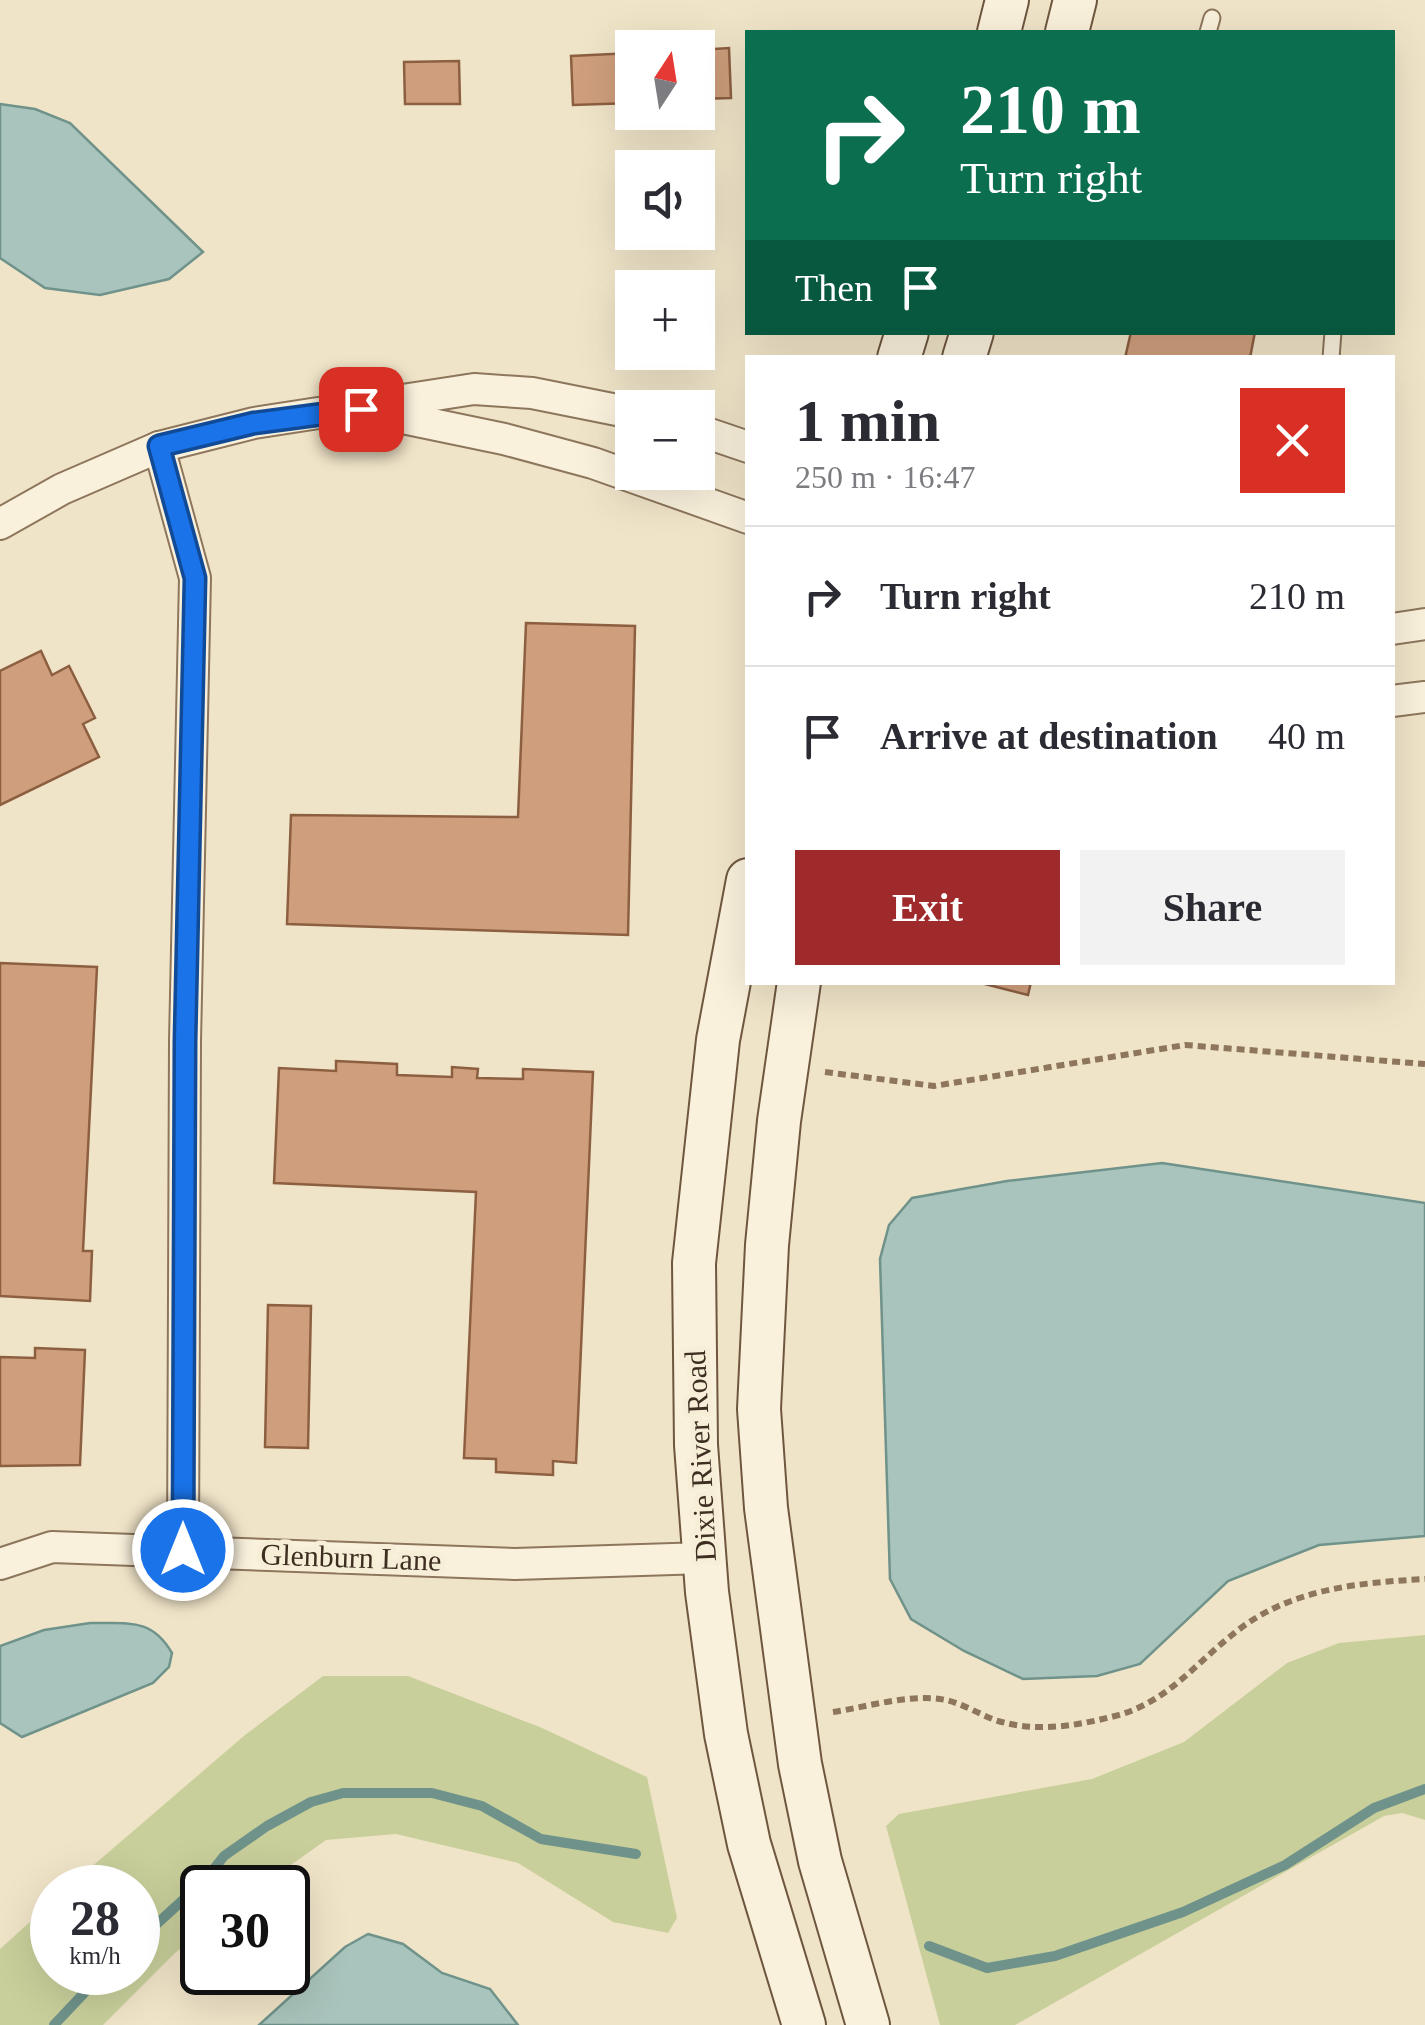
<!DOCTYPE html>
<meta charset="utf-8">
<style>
:root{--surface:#fff;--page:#f2f2f3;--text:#2b2b33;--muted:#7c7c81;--line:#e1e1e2;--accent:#9e2a2b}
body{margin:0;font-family:"Times New Roman",serif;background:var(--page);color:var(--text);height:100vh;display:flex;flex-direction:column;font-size:38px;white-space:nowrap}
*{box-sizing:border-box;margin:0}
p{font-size:32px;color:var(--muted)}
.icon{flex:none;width:55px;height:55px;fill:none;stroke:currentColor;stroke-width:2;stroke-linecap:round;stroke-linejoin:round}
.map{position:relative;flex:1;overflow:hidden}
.details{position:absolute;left:745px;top:355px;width:650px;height:630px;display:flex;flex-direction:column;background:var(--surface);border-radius:0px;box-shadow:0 10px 40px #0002}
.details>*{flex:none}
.guide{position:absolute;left:745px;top:30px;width:650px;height:305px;border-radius:0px;box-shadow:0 10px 40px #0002;background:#0b6e4f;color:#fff;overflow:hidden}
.needle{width:65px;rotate:12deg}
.tools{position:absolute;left:615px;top:30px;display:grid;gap:20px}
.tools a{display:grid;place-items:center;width:100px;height:100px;border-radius:0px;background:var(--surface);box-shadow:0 10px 40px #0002;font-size:50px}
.speed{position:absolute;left:30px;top:1865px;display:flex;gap:20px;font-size:50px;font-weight:700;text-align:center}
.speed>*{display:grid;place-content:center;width:130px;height:130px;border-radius:50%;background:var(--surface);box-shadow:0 10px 40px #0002;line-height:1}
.speed small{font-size:25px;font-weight:400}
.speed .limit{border:5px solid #111;border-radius:15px;background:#fff;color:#111}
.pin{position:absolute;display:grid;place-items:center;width:85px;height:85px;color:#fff;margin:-42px;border-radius:20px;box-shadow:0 5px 15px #0006}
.me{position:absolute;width:110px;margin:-55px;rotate:0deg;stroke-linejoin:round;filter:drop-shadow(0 0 8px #0008)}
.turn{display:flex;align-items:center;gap:35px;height:210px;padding:0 50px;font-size:45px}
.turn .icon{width:130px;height:130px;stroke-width:2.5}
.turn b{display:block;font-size:70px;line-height:85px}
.then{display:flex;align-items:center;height:95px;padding:0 50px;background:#0003;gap:20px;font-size:38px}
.round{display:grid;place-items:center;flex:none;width:105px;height:105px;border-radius:0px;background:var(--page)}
.summary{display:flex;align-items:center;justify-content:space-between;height:170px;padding:0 50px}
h1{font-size:60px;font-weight:700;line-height:75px}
.cta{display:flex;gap:20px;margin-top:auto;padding:20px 50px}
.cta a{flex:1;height:115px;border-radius:0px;background:var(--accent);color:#fff;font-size:40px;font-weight:700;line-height:115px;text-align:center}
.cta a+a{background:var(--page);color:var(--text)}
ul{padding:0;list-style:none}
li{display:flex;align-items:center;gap:30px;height:140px;padding:0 50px;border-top:2px solid var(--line)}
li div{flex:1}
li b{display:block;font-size:38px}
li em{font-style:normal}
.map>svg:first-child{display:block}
</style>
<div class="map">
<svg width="1425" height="2025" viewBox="0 0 1425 2025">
<rect width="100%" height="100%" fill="#f0e4c8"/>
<g fill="#c9cf9b">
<polygon points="1425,1635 1425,1820 1402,1813 1384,1816 1015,2025 940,2025 886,1826 899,1814 1092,1779 1184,1742 1287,1663 1339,1643"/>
<polygon points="323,1676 408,1676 542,1728 647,1777 677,1918 668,1933 613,1922 518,1863 396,1834 326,1840 260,1887 202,1888 202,1931 175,1953 103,2025 0,2025 0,1949 52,1902 52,1972 138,1972 138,1888 68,1887 245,1735"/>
</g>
<g fill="#a9c4bc" stroke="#6f938a" stroke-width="2.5">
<polygon points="0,104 35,109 70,123 203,252 169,279 100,295 45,288 0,258"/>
<polygon points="1162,1163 1425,1203 1425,1536 1319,1545 1228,1581 1140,1664 1097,1676 1023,1679 964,1651 911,1619 890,1579 880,1259 889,1225 912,1198 1007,1181"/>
<path d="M90,1623C128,1624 151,1617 172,1653L169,1667L153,1683L22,1737L0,1723V1646L44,1630Z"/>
<polygon points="368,1934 403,1944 442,1973 490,1989 518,2025 259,2025 345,1947"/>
</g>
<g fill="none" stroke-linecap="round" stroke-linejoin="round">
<g stroke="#6f938a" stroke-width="10">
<polyline points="138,1941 206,1879 224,1856 267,1826 311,1802 343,1793 432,1793 482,1806 541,1839 636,1854"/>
<polyline points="929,1946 987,1968 1055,1956 1183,1912 1285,1865 1374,1808 1425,1789"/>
<polyline points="54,2025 104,1972"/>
</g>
</g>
<g fill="#cf9f7d" stroke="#8d5f41" stroke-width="2.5">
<polygon points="729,48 731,98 698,99 698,50"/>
<polygon points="632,53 632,103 573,105 571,56"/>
<polygon points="459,61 460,104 405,104 404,62"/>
<polygon points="1131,332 1255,332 1250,358 1125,358"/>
<polygon points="526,623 635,626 628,935 287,924 291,815 518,817"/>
<polygon points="41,651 52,675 69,666 95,718 83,724 99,757 0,805 0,671"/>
<polygon points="0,963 97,967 83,1251 92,1251 90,1301 0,1296"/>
<polygon points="977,982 1031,982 1028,995"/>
<polygon points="336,1061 397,1064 397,1075 452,1077 452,1067 478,1069 477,1078 523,1079 523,1069 593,1072 576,1463 553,1461 553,1475 496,1472 496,1459 464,1458 476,1192 274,1183 279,1068 336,1071"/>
<polygon points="268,1305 311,1306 308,1448 265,1447"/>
<polygon points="35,1348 85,1350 80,1465 0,1466 0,1357 35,1358"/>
</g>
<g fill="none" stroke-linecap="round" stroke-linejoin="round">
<defs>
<g id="lane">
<polyline points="1208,32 1212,18"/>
<polyline points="1331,358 1333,332"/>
</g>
<g id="street">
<polyline points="374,412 504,439 593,463 748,518"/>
<polyline points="698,430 748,447"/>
<polyline points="159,447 195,578 185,1041 183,1550"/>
<polyline points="0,524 62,489 159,447 254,423 474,389 532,393 632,413"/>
<polyline points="1392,629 1425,624"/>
<polyline points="1392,701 1425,697"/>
<polyline points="0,1564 52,1547 515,1564 705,1558"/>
</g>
<g id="secondary">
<polyline points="999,32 1007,0"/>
<polyline points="1067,32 1075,0"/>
<polyline points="899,358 907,332"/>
<polyline points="964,358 972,332"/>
<polyline points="748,880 718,1040 694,1263 696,1445 707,1592 726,1734 749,1844 804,2025"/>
<polyline points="799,982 779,1121 767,1245 759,1409 766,1508 800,1764 820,1861 868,2025"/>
</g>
</defs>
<use href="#lane" stroke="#8d765c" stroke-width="19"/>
<use href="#street" stroke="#8d765c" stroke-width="34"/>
<use href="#secondary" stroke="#6f573f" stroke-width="46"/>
<g stroke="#8d765c" stroke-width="6" stroke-dasharray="8 5" stroke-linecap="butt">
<polyline points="825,1072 934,1086 1185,1045 1425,1064"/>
<path d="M833,1712C867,1707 911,1693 946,1700C963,1704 979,1714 995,1720C1035,1733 1076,1726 1115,1716C1166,1703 1193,1666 1232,1635C1287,1589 1356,1583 1425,1579"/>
</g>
<use href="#lane" stroke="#faf1dc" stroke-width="15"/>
<use href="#street" stroke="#faf1dc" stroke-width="30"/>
<use href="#secondary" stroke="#faf1dc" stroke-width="42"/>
</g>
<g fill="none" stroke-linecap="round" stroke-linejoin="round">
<defs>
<polyline id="route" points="183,1550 185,1041 195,578 159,446 254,423 361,409"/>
</defs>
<use href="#route" stroke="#114b97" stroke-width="25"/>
<use href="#route" stroke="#1a73e8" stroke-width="18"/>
</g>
<g text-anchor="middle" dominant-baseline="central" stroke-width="10" stroke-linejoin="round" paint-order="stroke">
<g font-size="30" fill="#3d2e20" stroke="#f7eed8">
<text transform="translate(700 1456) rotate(-93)">Dixie River Road</text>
<text transform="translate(351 1557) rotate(2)">Glenburn Lane</text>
</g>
</g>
</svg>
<div class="tools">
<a><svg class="needle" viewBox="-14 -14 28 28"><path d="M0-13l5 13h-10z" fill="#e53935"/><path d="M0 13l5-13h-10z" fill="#7c7c81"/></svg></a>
<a><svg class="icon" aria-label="sound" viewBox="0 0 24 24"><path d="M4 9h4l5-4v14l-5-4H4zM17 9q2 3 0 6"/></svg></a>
<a>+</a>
<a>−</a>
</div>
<div class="speed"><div>28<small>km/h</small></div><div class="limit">30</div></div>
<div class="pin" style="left:361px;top:409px;background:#d93025"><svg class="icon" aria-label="arrive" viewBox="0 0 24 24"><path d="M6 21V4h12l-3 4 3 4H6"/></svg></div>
<svg class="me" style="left:183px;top:1550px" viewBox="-20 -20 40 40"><circle r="17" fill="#1a73e8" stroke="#fff" stroke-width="3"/><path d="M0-11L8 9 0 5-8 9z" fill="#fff"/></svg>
<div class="guide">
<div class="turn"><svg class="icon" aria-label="right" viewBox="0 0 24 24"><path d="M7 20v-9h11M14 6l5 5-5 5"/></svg><div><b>210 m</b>Turn right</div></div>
<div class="then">Then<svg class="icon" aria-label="arrive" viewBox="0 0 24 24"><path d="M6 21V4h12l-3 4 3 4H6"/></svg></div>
</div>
<section class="details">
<div class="summary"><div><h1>1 min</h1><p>250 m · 16:47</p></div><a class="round" style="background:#d93025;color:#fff"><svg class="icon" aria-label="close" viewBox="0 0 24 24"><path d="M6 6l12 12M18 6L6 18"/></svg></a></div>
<ul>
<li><svg class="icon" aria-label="right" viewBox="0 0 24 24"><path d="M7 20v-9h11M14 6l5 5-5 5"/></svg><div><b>Turn right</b></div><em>210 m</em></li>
<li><svg class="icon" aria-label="arrive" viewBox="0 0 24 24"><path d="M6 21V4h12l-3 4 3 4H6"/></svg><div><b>Arrive at destination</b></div><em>40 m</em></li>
</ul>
<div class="cta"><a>Exit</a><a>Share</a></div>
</section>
</div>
